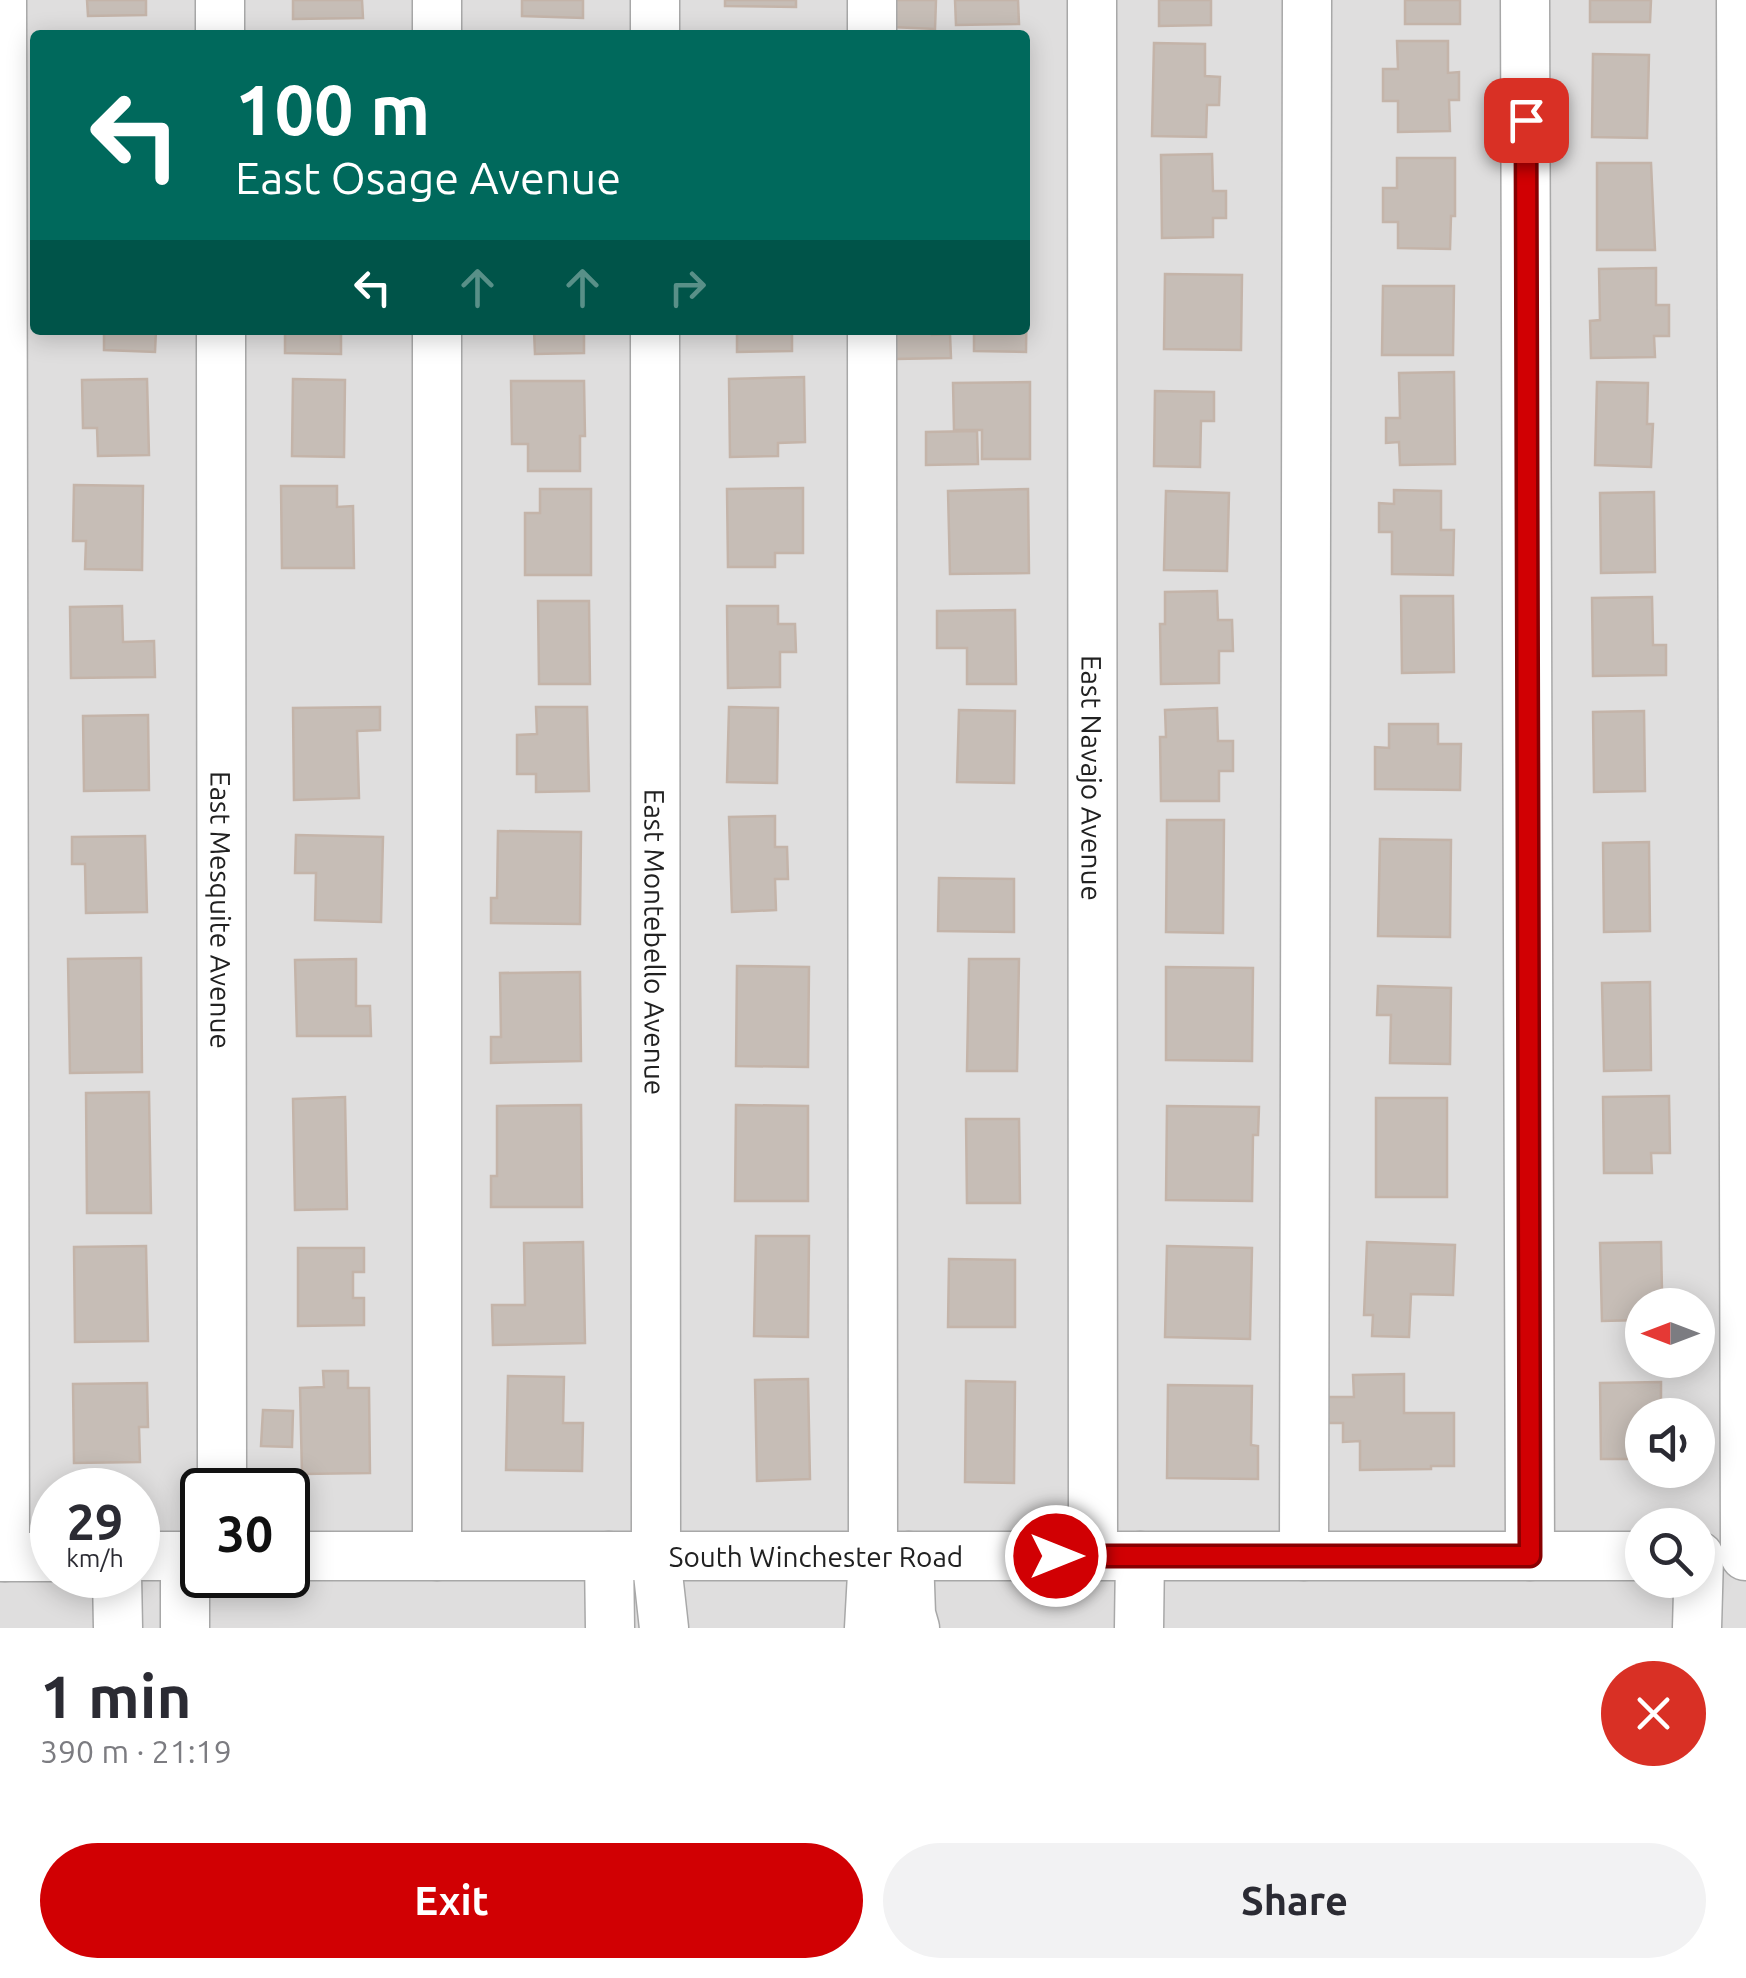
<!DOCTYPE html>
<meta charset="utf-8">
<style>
:root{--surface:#fff;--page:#f2f2f3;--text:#2b2b33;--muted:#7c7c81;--accent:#d10003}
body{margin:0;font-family:Ubuntu,sans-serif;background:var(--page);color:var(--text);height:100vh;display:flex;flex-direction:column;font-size:38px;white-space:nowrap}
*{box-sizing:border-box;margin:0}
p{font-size:32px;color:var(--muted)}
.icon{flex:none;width:55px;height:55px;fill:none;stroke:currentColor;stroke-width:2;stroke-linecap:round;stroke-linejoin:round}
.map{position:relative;height:1628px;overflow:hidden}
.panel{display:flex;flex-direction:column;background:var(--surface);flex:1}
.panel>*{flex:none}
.guide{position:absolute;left:30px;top:30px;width:1000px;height:305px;border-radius:10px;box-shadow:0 5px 25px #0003;background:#00695c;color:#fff;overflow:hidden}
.needle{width:65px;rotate:270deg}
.tools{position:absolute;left:1625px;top:1288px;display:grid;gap:20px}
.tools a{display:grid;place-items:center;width:90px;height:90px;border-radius:50%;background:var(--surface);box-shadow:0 5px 25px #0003;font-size:50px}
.speed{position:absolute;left:30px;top:1468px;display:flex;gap:20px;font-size:50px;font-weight:700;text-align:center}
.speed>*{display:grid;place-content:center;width:130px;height:130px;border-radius:50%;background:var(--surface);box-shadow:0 5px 25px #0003;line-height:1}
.speed small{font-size:25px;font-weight:400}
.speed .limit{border:5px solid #111;border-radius:15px;background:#fff;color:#111}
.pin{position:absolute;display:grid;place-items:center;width:85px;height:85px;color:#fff;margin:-42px;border-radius:20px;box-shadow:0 5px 15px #0006}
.me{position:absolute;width:110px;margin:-55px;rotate:90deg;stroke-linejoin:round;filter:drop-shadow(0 0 8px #0008)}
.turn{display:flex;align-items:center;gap:35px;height:210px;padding:0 40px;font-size:45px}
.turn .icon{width:130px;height:130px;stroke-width:2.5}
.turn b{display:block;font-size:70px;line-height:85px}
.lanes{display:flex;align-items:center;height:95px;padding:0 40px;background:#0003;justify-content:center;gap:50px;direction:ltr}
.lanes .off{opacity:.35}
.round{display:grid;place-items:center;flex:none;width:105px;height:105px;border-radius:52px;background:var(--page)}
.overview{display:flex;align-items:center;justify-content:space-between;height:170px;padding:0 40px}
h1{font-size:60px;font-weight:700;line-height:75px}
.action{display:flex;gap:20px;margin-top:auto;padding:20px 40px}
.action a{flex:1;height:115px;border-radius:60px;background:var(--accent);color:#fff;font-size:40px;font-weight:700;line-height:115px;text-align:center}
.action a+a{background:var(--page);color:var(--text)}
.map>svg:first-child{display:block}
</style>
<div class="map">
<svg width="1746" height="1628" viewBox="0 0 1746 1628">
<rect width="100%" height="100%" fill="#f1eee7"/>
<path fill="#dfdede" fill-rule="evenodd" d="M0,0H1746V1628H0ZM35,35H1025V330H35ZM1642,1305H1698V1360H1642ZM1642,1415H1698V1470H1642ZM52,1490H138V1575H52ZM202,1490H288V1575H202ZM1642,1525H1698V1580H1642Z"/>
<g fill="#c6bdb6" stroke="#c4b4a9" stroke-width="2.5">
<polygon points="87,0 146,0 146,15 88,16"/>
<polygon points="293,0 362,0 363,18 293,19"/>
<polygon points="522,0 583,0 583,18 522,16"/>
<polygon points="725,0 796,0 796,7 725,6"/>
<polygon points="892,0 936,0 935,29 891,27"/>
<polygon points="955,0 1018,0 1019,24 956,25"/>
<polygon points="1159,0 1211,0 1211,25 1159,26"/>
<rect x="1405" y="0" width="55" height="24"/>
<polygon points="1590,0 1651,0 1650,22 1590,22"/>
<polygon points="1397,41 1448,41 1448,73 1459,72 1459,100 1449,100 1450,131 1398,132 1398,101 1383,101 1383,69 1398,69"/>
<polygon points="1154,43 1205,44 1205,76 1220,77 1219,105 1207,105 1206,137 1152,136"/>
<polygon points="1593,54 1649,55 1647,138 1592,137"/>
<polygon points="1212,154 1213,191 1226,191 1226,218 1213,218 1213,237 1162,238 1161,155"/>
<polygon points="1397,158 1455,158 1455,216 1451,216 1450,249 1398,248 1398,222 1383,222 1383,188 1397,188"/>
<polygon points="1597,163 1651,163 1655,250 1597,250"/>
<polygon points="1656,268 1656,305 1669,305 1669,336 1654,336 1655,357 1591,358 1590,321 1600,320 1599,269"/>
<polygon points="1025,271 1027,271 1026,352 974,351 974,330 1025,330"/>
<polygon points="1165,274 1242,275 1241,350 1164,349"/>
<polygon points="1383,286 1454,286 1453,355 1382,355"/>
<polygon points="104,330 156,330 155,352 104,350"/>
<polygon points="285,330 341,330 341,354 285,353"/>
<polygon points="534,330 584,330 584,353 535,354"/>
<polygon points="737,330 806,330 806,331 792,331 792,351 737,352"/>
<polygon points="895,330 932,330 932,335 950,334 951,358 895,359"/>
<polygon points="1454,372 1455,464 1400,465 1399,442 1386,443 1386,418 1400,418 1399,373"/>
<polygon points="804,377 805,442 778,443 778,456 730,457 729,379"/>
<polygon points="147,379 149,455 98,456 97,428 83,428 82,380"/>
<polygon points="293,379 345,380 344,457 292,456"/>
<polygon points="511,381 584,381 585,436 580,436 580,471 528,471 528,444 512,444"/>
<polygon points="1030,382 1030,459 982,459 982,430 954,430 953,383"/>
<polygon points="1597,382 1648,383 1647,424 1653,424 1651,467 1595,465"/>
<polygon points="1155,391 1214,392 1214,421 1201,421 1200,467 1154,466"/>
<polygon points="977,431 978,464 926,465 926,432"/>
<polygon points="74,485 143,486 142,570 85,569 86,541 73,541"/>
<polygon points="281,486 337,486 337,507 353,506 354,568 282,568"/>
<polygon points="803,488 803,553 775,553 775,567 728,567 727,489"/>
<polygon points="540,489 591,489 591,575 525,575 525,513 540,513"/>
<polygon points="1028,489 1029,573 950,574 948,491"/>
<polygon points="1394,490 1441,491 1441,530 1454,530 1453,575 1392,574 1392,532 1379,532 1379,503 1394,504"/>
<polygon points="1166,491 1229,493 1227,571 1164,570"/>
<polygon points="1654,492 1655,572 1601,573 1600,493"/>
<polygon points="1217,591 1218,620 1232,620 1233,651 1219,651 1219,683 1161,684 1160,624 1165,624 1165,592"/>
<polygon points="1401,596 1453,596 1454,672 1402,673"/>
<polygon points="1652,597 1653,645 1666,645 1666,675 1593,676 1592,598"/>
<polygon points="538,601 589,601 590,684 539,684"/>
<polygon points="122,606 123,642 154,641 155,677 71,678 70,607"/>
<polygon points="727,606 778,606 778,624 795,624 796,652 780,652 780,687 728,688"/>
<polygon points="1015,610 1016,684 967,684 967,648 937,648 937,611"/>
<polygon points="380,707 380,730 357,731 359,798 294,800 293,708"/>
<polygon points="536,707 587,707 589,791 536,792 536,774 517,774 517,735 537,734"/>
<polygon points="729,707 778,708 777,783 727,782"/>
<polygon points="1217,708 1218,741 1233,741 1233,771 1219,771 1219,801 1161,801 1160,737 1166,737 1165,710"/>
<polygon points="959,710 1015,711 1014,783 957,782"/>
<polygon points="1644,711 1645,791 1594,792 1593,712"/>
<polygon points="148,715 149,790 84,791 83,716"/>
<polygon points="1389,724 1438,724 1438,744 1461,744 1460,790 1375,789 1375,747 1389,748"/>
<polygon points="775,816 775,847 787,847 788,879 775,879 776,910 732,912 729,817"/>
<polygon points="1167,820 1224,820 1223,933 1166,932"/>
<polygon points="498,831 581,832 580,924 491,923 491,898 497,898"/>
<polygon points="296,835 383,837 381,922 315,920 316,873 295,873"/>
<polygon points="145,836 147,912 86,913 85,864 72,864 72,837"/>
<polygon points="1380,839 1451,840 1450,937 1378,936"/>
<polygon points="1649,842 1650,931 1604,932 1603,843"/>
<polygon points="939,878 1014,879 1014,932 938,931"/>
<polygon points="141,958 142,1072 70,1073 68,959"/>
<polygon points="356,959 356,1006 370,1006 371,1036 297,1036 295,960"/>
<polygon points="969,959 1019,959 1017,1071 967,1071"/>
<polygon points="737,966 809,967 808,1067 736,1066"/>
<polygon points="1166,967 1253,968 1252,1061 1166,1060"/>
<polygon points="580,972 581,1061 491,1063 491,1037 501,1037 500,973"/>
<polygon points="1650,982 1651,1070 1604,1071 1602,983"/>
<polygon points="1378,986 1451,988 1450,1064 1390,1063 1391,1015 1377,1015"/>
<polygon points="149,1092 151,1213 87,1213 86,1093"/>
<polygon points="1669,1096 1670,1153 1651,1153 1652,1173 1604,1173 1603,1097"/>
<polygon points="345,1097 347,1209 295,1210 293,1099"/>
<rect x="1376" y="1098" width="71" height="99"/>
<polygon points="581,1105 582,1207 491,1207 491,1176 497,1176 497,1106"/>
<polygon points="736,1105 808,1106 808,1201 735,1201"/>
<polygon points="1167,1106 1259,1107 1258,1135 1253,1135 1252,1201 1166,1200"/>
<polygon points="966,1119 1019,1119 1020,1203 967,1203"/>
<polygon points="756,1236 809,1236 808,1337 754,1336"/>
<polygon points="583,1242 585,1343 493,1345 492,1305 525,1305 524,1243"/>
<polygon points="1367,1242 1455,1245 1453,1295 1411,1294 1409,1337 1372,1336 1373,1315 1364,1315"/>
<polygon points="1661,1242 1662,1292 1674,1292 1674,1305 1642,1305 1642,1320 1602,1321 1600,1243"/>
<polygon points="146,1246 148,1341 75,1342 74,1247"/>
<polygon points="1167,1246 1252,1248 1250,1339 1165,1337"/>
<polygon points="298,1248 364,1248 364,1272 353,1272 353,1298 364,1298 364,1325 298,1326"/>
<polygon points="949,1259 1015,1260 1015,1327 948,1327"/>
<polygon points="323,1371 348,1371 348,1388 369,1388 370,1473 302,1474 300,1388 324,1387"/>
<polygon points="1404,1374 1404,1413 1454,1413 1454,1466 1431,1466 1431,1469 1360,1470 1360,1441 1343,1442 1343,1423 1328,1423 1327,1397 1354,1397 1353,1375"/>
<polygon points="508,1376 564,1377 563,1423 583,1423 582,1471 506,1470"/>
<polygon points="808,1379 810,1479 757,1481 755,1380"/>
<polygon points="966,1381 1015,1382 1014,1483 965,1482"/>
<polygon points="1661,1382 1661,1415 1642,1415 1642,1459 1601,1459 1600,1383"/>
<polygon points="147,1383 148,1427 139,1427 140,1462 74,1463 73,1384"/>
<polygon points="1168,1385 1252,1386 1251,1445 1258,1446 1258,1479 1167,1478"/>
<polygon points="263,1410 293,1411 292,1447 261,1446"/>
</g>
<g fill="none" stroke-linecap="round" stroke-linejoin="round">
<defs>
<g id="minor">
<polyline points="2,0 5,1557"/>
<polyline points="220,0 220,35"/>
<polyline points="437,0 437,35"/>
<polyline points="655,0 655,35"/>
<polyline points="872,0 872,35"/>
<path id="s1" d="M1092,0L1093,1556"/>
<polyline points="1525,0 1530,1556"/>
<polyline points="1741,0 1745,1556"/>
<path id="s2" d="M221,330L222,1490"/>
<polyline points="437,330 437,1556"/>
<path id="s3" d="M655,330L656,1556L664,1628"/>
<polyline points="138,1556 202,1556"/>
<polyline points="185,1556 185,1628"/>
<path id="s4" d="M288,1556H1642"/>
<polyline points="609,1556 610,1628"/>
<polyline points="909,1556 911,1614 915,1628"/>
<polyline points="1304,1556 1307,0"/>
<polyline points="0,1557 52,1557"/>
<polyline points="117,1575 118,1628"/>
<polyline points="869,1628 873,1556 872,330"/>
<polyline points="1139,1628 1140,1556"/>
<polyline points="1697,1628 1699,1556"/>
</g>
</defs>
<use href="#minor" stroke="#a8a8a8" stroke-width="51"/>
<use href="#minor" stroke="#fff" stroke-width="48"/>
</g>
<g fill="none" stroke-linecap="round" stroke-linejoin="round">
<defs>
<polyline id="route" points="1056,1556 1530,1556 1526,120"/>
</defs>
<use href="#route" stroke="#880002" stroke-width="25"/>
<use href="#route" stroke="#d10003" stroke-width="18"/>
</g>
<g text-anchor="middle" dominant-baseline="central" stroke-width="9" stroke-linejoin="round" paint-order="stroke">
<g font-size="28" fill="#212121" stroke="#fff">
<text stroke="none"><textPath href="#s1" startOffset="778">East Navajo Avenue</textPath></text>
<text stroke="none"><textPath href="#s2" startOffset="580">East Mesquite Avenue</textPath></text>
<text stroke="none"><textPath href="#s3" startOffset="612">East Montebello Avenue</textPath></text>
<text stroke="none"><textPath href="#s4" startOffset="528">South Winchester Road</textPath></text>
</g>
</g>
</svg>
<div class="tools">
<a><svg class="needle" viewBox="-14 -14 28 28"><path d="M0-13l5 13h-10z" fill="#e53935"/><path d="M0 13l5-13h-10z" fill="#7c7c81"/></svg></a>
<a><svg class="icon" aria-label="sound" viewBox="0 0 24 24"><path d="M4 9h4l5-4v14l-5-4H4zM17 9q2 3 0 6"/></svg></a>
<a><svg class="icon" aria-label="search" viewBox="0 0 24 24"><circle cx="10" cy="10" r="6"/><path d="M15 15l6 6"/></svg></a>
</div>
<div class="speed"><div>29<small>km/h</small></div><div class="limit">30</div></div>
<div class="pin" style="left:1526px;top:120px;background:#d93025"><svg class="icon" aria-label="arrive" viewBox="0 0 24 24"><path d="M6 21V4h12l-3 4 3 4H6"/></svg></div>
<svg class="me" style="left:1056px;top:1556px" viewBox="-20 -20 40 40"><circle r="17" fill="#d10003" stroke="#fff" stroke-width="3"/><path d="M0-11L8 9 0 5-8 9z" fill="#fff"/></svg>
<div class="guide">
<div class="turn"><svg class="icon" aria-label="left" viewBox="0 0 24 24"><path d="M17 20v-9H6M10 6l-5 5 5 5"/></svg><div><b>100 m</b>East Osage Avenue</div></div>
<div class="lanes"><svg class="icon" aria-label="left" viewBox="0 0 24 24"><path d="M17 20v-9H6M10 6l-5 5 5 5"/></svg><svg class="icon off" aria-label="ahead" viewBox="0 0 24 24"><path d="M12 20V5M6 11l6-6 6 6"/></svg><svg class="icon off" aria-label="ahead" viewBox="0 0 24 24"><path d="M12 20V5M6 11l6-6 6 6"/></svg><svg class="icon off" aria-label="right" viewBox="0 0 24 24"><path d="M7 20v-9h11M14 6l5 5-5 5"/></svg></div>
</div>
</div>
<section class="panel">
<div class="overview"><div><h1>1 min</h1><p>390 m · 21:19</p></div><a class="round" style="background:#d93025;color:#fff"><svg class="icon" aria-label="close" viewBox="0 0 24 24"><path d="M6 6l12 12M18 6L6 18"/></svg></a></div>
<div class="action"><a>Exit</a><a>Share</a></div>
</section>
